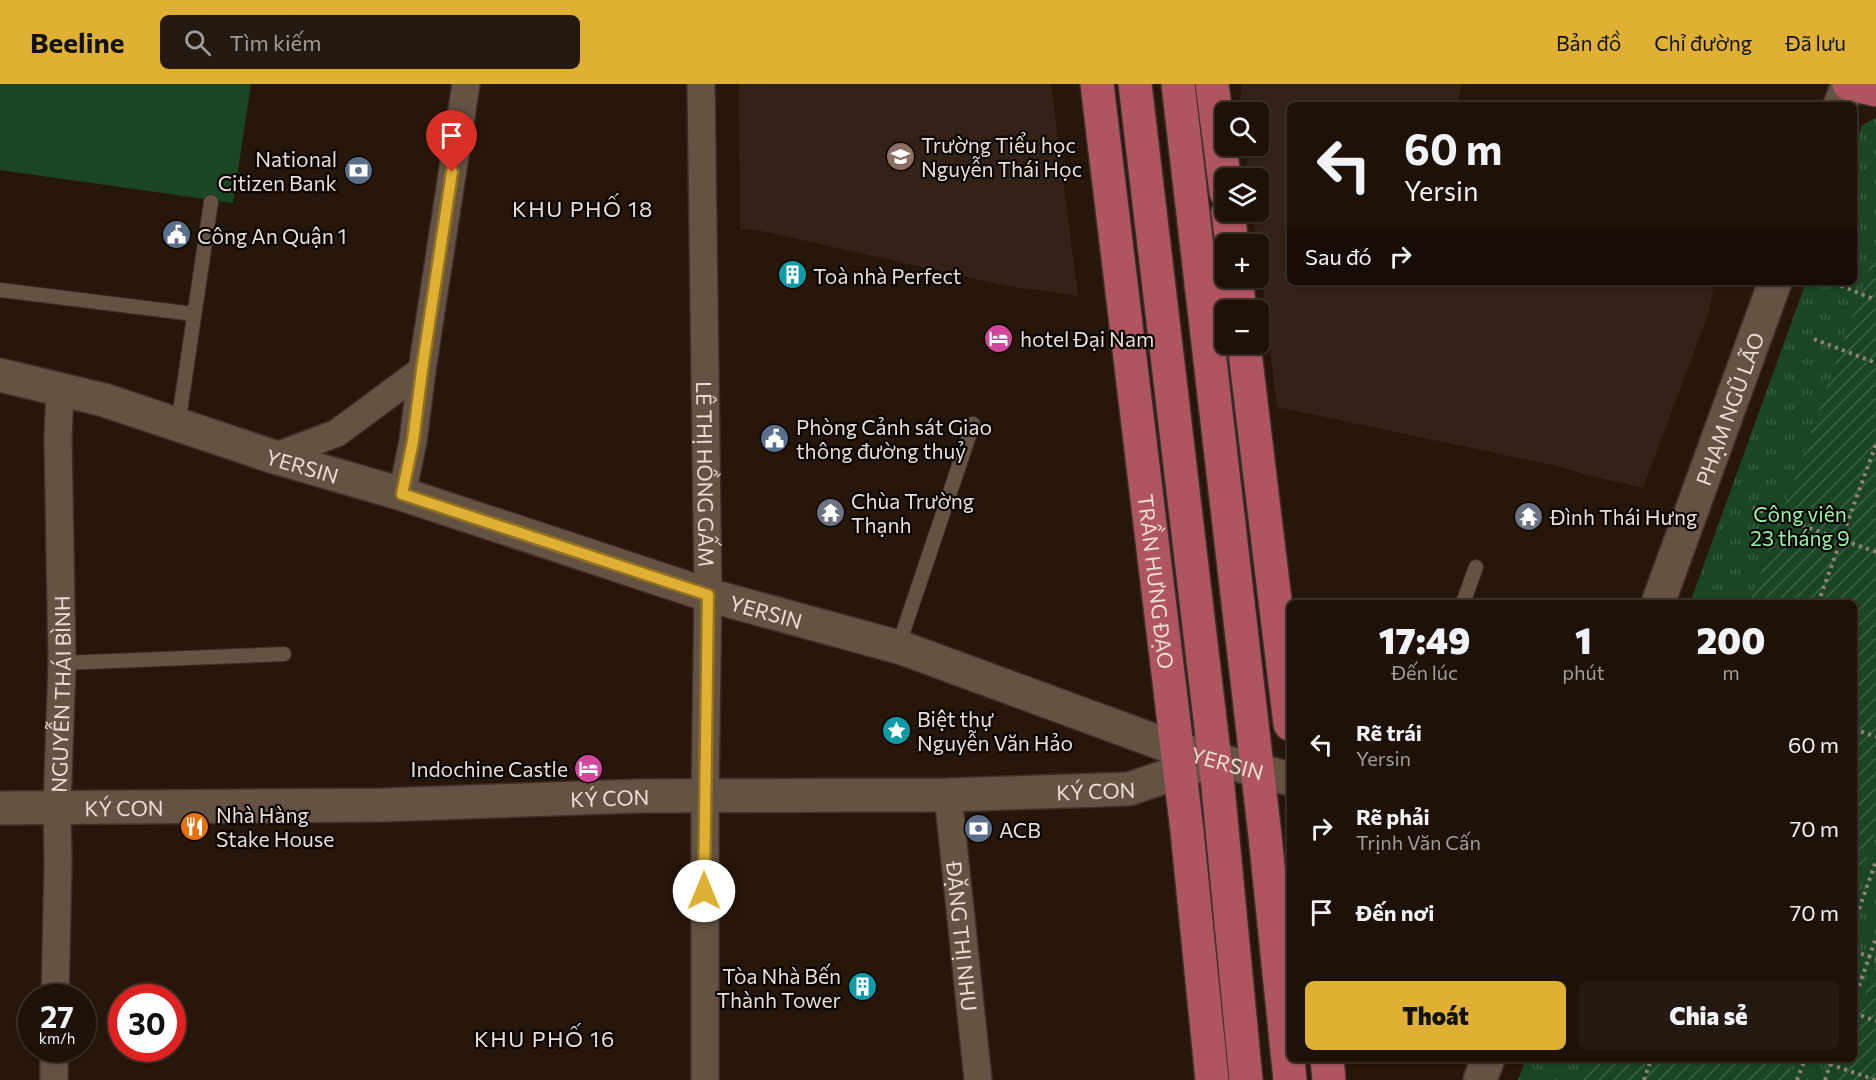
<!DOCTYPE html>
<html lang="vi">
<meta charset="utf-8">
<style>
:root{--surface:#1d1108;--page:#251a12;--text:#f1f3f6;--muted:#a09d9c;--line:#3b3129;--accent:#dfb034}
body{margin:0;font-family:Commissioner,sans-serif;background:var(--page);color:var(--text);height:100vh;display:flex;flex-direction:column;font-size:22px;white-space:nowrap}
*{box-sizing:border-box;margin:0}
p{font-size:20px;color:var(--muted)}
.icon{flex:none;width:33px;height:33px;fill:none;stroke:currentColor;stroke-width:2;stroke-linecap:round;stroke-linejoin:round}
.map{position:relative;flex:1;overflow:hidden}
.sheet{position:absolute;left:1287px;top:516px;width:570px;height:462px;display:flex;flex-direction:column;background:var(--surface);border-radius:9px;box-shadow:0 2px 4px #0004,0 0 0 2px var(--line)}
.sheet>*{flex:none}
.guide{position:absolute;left:1287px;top:18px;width:570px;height:183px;border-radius:9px;box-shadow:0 2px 4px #0004,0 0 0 2px var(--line);background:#1d1108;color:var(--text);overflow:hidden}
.buttons{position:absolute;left:1215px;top:18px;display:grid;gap:12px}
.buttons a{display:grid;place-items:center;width:54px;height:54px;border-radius:9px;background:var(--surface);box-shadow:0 2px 4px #0004,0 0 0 2px var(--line);font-size:30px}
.speed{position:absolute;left:18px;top:900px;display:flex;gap:12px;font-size:30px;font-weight:700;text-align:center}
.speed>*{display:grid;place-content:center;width:78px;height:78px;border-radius:50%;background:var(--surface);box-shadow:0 2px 4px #0004,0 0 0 2px var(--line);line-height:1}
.speed small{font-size:15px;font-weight:400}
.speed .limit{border:9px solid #d22;background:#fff;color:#111}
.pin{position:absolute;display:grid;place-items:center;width:51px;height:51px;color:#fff;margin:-62px -26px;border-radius:50% 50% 50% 0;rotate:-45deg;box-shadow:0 0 6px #0007}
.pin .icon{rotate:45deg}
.me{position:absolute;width:66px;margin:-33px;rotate:0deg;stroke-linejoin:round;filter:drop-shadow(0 0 4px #0008)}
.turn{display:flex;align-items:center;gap:21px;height:126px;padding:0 18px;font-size:27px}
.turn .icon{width:78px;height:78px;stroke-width:2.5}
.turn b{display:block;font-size:42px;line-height:51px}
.then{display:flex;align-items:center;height:57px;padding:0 18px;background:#0003;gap:12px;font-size:22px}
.eta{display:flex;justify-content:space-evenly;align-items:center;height:102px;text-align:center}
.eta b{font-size:36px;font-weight:800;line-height:42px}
.action{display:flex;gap:12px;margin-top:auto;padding:12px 18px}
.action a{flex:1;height:69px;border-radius:9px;background:var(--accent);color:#111;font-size:24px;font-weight:800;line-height:69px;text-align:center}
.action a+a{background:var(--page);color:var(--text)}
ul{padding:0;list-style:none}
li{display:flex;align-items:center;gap:18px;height:84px;padding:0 18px}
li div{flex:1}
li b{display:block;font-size:22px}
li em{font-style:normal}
header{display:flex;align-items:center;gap:36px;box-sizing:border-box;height:84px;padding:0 30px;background:var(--accent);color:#111}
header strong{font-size:28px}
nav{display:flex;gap:33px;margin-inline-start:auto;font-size:21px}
.search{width:420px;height:54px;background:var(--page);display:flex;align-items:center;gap:15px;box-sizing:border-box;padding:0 21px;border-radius:9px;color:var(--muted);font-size:22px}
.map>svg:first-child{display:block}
</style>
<header>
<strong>Beeline</strong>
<div class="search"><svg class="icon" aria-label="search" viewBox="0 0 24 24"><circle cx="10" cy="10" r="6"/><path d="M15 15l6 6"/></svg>Tìm kiếm</div>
<nav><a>Bản đồ</a><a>Chỉ đường</a><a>Đã lưu</a></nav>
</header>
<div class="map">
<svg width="1876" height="996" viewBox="0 0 1876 996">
<defs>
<pattern id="grass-tufts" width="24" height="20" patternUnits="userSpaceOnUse" patternTransform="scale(1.5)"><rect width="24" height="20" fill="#1b4623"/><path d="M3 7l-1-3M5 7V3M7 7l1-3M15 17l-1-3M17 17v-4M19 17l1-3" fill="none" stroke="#3c6042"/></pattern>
<pattern id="garden-furrows" width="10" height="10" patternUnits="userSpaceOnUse" patternTransform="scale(1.5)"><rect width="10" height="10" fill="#1b4623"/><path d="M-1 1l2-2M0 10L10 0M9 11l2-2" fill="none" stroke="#3c6042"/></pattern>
</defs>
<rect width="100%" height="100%" fill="#27170a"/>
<g fill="#322218">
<polygon points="739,0 1051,0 1078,212 1007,202 757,146 740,145"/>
<polygon points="1242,0 1462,0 1457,21 1290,21 1290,198 1715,198 1708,231 1643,404 1583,390 1557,382 1277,323 1259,173 1258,160 1257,160 1253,128 1258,128 1258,94 1249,94 1245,62 1258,62 1258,28 1241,28 1240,16"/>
</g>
<polygon fill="url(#grass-tufts)" points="1876,34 1876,996 1518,996 1526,975 1854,975 1854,519 1690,519 1806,198 1854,198 1854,64 1862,41"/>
<g fill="url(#garden-furrows)">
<polygon points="1876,166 1876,746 1854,808 1854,519 1750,519"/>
<polygon points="1876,881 1876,996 1835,996 1842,975 1854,975 1854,942"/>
<polygon points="1588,975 1794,975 1787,996 1580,996"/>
</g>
<polygon fill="#1b4623" points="0,0 251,0 233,119 0,86"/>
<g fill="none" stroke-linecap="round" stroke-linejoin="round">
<defs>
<g id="lane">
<polyline points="0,206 194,230"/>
<polyline points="178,341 211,118"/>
<polyline points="1463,519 1476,483"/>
<polyline points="898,563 973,340"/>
<polyline points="62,579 284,570"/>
</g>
<g id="street">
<path id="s1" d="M701,0L708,511L705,712V996"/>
<polyline points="274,373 337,349 422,286"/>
<polyline points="402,410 413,357 422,286 466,0"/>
<path id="s2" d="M948,711L978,996"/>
<path id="s3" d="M55,914L58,780L57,724L62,579L58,354L60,305"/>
<polyline points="54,964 54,996"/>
</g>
<g id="secondary">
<polyline points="1840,21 1848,0"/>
<path id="s4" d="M0,291L104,316L274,373L402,410L708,511L902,564L1177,665L1290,695"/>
<path id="s5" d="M1658,519L1775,198"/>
<path id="s6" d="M0,724L383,721L638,712L948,711L1129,705L1205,679"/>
<polyline points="1480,996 1488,975"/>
</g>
<g id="primary">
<path id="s7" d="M1097,0L1187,747L1212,996"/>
<polyline points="1135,0 1218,703 1246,996"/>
<polyline points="1178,0 1265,752 1290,996"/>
<polyline points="1212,0 1226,108"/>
<polyline points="1849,0 1876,6"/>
<polyline points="1228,128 1232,160"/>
<polyline points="1236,194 1240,226"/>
<polyline points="1201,202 1236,196"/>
<polyline points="1244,260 1290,640"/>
<polyline points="1327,975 1329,996"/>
</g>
</defs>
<use href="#lane" stroke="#3b2f2b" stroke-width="16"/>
<use href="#street" stroke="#3b2f2b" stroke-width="30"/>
<use href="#secondary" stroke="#3b2f2b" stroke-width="36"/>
<use href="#primary" stroke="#3b2f2b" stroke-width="36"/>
<g stroke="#918379" stroke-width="4" stroke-dasharray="3 4.5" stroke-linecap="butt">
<polyline points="1834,199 1876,216"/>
<polyline points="1814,255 1876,279"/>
<polyline points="1753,424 1876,468"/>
<polyline points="1818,519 1876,360"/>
<polyline points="1854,645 1876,653"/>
<polyline points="1854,839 1876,777"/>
<polyline points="1854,867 1876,875"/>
<polyline points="1854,916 1876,854"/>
<polyline points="1854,929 1876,937"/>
<polyline points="1830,980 1875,996"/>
<polyline points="1644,996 1651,975"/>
<polyline points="1797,996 1805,975"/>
<polyline points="1825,996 1832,975"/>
</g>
<use href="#lane" stroke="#645243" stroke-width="14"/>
<use href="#street" stroke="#645243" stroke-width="27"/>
<use href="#secondary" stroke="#645243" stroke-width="33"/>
<use href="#primary" stroke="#ae5560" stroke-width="33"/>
</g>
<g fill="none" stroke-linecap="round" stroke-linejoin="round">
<defs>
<polyline id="route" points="452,88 422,286 413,357 402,410 708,511 704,807"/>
</defs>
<use href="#route" stroke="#917222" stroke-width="15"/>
<use href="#route" stroke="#dfb034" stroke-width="10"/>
</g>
<defs>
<symbol id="school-disc" viewBox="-11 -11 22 22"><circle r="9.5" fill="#8d6e63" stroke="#0a0502"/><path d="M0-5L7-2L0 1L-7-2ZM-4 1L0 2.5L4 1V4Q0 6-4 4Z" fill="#fff"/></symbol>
<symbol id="bank-disc" viewBox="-11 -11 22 22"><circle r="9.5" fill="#5c6f8a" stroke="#0a0502"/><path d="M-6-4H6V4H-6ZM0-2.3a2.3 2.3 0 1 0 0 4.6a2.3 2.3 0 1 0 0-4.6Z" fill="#fff"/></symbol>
<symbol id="civic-disc" viewBox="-11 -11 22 22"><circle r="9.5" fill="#5c6f8a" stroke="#0a0502"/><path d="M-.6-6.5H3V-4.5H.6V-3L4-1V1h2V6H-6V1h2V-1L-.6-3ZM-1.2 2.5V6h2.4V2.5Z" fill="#fff"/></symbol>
<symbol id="building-disc" viewBox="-11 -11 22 22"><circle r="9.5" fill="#0f9aa8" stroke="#0a0502"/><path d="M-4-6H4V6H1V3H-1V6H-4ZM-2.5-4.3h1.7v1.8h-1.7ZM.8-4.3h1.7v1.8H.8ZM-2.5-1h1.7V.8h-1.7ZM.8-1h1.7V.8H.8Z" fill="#fff"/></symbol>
<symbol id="hotel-disc" viewBox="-11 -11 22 22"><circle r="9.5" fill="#d1479c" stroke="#0a0502"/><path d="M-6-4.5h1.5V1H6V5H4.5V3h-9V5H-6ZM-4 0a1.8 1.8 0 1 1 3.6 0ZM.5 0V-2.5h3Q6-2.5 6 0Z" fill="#fff"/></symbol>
<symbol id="temple-disc" viewBox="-11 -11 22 22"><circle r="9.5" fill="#6b7280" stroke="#0a0502"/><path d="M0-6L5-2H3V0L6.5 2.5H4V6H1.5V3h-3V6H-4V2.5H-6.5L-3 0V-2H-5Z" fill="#fff"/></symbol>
<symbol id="sight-disc" viewBox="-11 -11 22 22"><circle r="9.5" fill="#0f9aa8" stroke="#0a0502"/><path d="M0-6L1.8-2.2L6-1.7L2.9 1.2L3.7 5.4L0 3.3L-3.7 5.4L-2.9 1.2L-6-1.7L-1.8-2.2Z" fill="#fff"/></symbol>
<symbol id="restaurant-disc" viewBox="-11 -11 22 22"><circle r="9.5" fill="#e8710a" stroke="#0a0502"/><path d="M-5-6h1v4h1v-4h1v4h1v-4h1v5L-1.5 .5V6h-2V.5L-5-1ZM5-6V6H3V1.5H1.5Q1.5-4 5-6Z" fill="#fff"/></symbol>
</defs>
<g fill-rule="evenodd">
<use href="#school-disc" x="884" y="56" width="33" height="33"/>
<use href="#bank-disc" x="342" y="70" width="33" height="33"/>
<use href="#civic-disc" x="160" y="134" width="33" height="33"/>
<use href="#building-disc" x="776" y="174" width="33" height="33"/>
<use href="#hotel-disc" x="982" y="238" width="33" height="33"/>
<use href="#civic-disc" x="758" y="338" width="33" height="33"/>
<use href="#temple-disc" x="814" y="412" width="33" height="33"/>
<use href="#temple-disc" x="1512" y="416" width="33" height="33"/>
<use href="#sight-disc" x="880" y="630" width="33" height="33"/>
<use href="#hotel-disc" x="572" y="668" width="33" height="33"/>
<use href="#restaurant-disc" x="178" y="726" width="33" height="33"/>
<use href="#bank-disc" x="962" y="728" width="33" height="33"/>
<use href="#building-disc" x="846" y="886" width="33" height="33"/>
</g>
<g text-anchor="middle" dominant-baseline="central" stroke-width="4.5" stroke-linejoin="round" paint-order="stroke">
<g font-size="21" fill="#e9ded5" stroke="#0a0502" text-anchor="start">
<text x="921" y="60">Trường Tiểu học<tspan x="921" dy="24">Nguyễn Thái Học</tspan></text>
<text x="337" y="74" text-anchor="end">National<tspan x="337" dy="24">Citizen Bank</tspan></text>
<text x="197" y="151">Công An Quận 1</text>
<text x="813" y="191">Toà nhà Perfect</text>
<text x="1020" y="254">hotel Đại Nam</text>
<text x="796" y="342">Phòng Cảnh sát Giao<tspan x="796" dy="24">thông đường thuỷ</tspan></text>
<text x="851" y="416">Chùa Trường<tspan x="851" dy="24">Thạnh</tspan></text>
<text x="1550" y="432">Đình Thái Hưng</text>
<text x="917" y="634">Biệt thự<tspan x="917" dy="24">Nguyễn Văn Hảo</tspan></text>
<text x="568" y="684" text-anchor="end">Indochine Castle</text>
<text x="216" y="730">Nhà Hàng<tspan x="216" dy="24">Stake House</tspan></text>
<text x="999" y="745">ACB</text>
<text x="841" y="891" text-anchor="end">Tòa Nhà Bến<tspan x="841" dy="24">Thành Tower</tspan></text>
</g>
<g font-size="21" fill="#e9ded5" stroke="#0a0502">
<text stroke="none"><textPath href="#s5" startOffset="207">PHẠM NGŨ LÃO</textPath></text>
<text stroke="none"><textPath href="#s4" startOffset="316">YERSIN</textPath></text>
<text stroke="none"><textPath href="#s1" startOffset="390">LÊ THỊ HỒNG GẤM</textPath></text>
<text stroke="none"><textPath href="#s7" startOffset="501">TRẦN HƯNG ĐẠO</textPath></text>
<text stroke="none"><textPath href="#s4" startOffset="802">YERSIN</textPath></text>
<text stroke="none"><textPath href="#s3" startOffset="304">NGUYỄN THÁI BÌNH</textPath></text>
<text stroke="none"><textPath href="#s4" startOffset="1288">YERSIN</textPath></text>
<text stroke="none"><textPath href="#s6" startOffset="1096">KÝ CON</textPath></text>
<text stroke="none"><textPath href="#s6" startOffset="610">KÝ CON</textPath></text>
<text stroke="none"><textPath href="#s6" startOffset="124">KÝ CON</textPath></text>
<text stroke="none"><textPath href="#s2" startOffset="142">ÐẶNG THỊ NHU</textPath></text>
</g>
<g font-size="21" fill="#98f3a5" stroke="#0a0502">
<text x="1800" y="429">Công viên<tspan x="1800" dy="24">23 tháng 9</tspan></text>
</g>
<g font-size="22" letter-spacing="1.5" fill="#e9ded5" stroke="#0a0502">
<text x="583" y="124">KHU PHỐ 18</text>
<text x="545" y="954">KHU PHỐ 16</text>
</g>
</g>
</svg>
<div class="buttons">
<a><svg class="icon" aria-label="search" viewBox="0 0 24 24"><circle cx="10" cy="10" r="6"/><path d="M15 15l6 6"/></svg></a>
<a><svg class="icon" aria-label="layers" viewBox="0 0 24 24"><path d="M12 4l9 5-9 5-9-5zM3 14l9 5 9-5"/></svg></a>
<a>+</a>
<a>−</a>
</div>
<div class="speed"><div>27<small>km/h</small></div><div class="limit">30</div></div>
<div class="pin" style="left:452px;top:88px;background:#d93025"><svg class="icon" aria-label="arrive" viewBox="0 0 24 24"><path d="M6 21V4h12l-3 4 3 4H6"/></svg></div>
<svg class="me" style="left:704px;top:807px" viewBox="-20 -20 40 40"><circle r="19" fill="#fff"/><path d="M0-13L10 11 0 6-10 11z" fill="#dfb034"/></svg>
<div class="guide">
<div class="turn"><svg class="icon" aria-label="left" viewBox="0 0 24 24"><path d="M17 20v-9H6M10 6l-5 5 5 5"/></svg><div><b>60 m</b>Yersin</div></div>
<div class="then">Sau đó<svg class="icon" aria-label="right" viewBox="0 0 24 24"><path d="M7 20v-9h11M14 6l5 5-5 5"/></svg></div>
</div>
<section class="sheet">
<div class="eta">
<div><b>17:49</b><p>Đến lúc</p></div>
<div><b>1</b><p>phút</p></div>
<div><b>200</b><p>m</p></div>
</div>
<ul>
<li><svg class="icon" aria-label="left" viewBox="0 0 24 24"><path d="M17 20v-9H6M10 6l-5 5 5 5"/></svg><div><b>Rẽ trái</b><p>Yersin</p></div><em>60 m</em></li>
<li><svg class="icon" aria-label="right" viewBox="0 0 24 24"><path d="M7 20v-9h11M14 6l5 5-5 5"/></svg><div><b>Rẽ phải</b><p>Trịnh Văn Cấn</p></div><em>70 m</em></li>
<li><svg class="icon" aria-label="arrive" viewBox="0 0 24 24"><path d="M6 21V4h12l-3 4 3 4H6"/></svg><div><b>Đến nơi</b></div><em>70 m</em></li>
</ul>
<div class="action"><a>Thoát</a><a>Chia sẻ</a></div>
</section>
</div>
